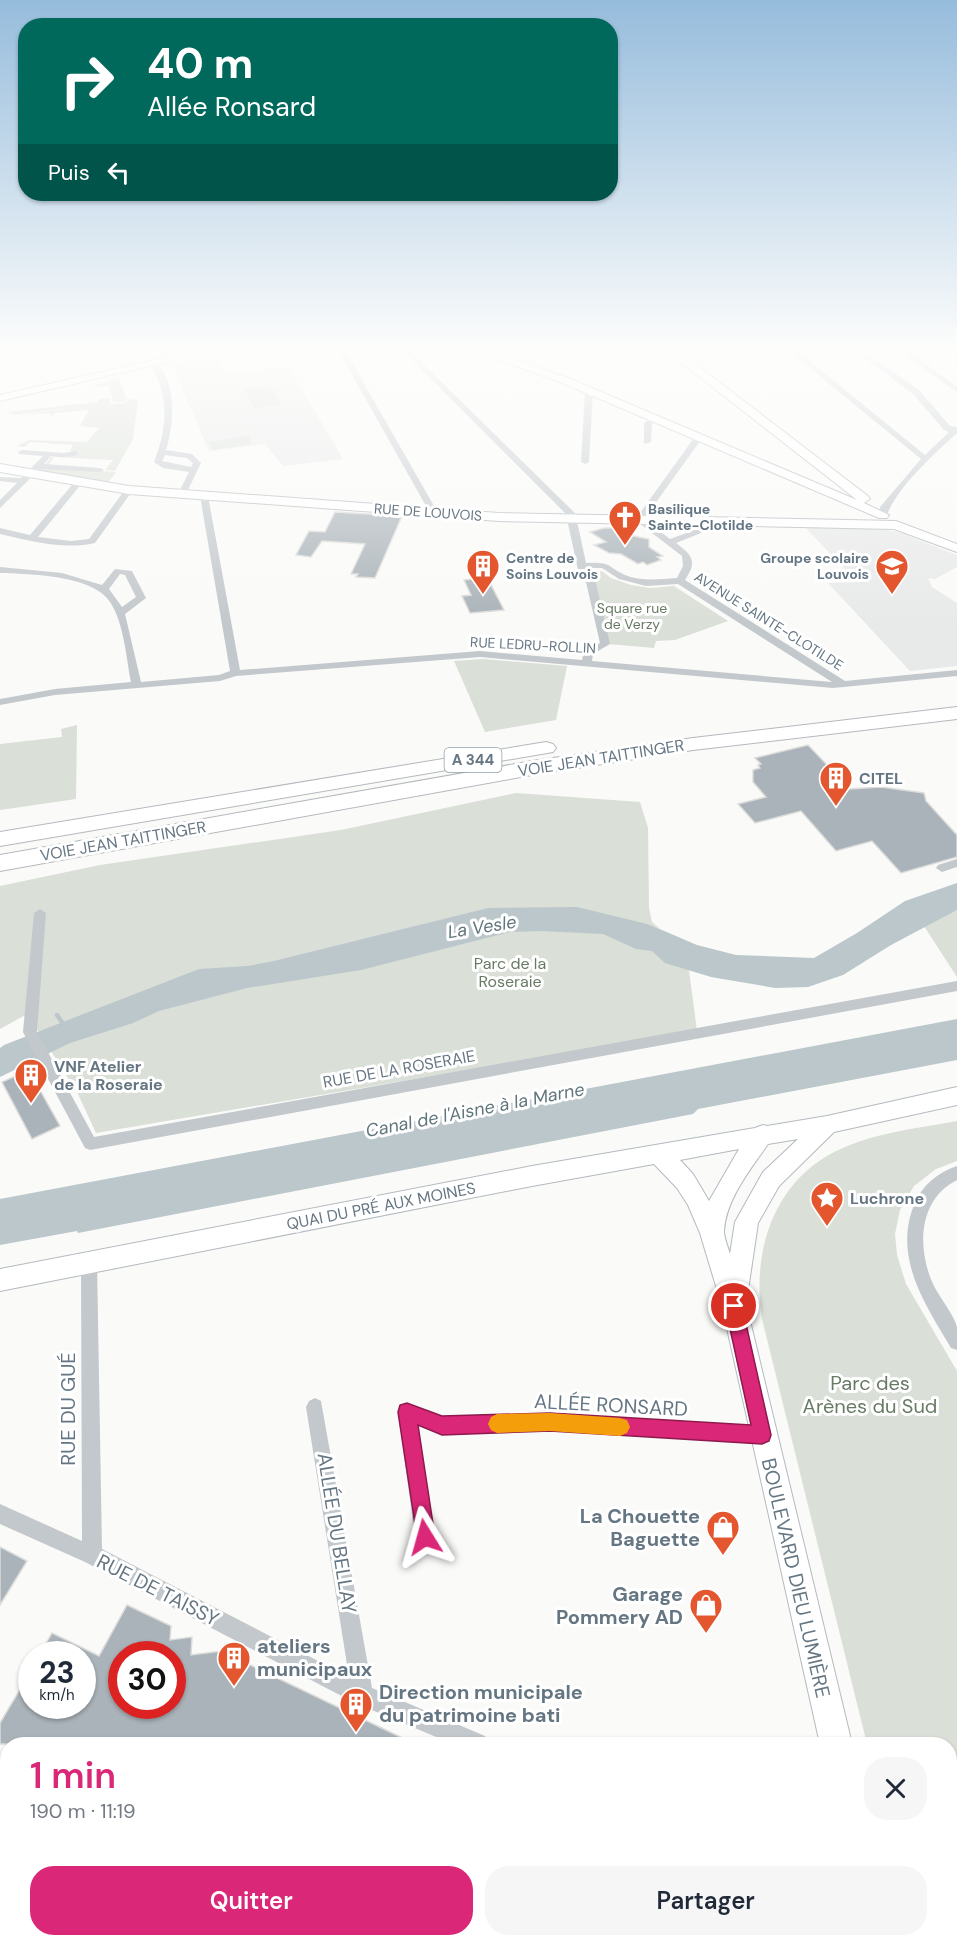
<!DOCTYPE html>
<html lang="fr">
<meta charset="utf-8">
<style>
:root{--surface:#fff;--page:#f6f6f7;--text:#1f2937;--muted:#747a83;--accent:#db2777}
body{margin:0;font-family:"DM Sans",sans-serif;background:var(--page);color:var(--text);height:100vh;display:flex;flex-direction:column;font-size:22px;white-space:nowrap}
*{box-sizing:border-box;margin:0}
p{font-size:20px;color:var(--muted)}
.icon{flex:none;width:33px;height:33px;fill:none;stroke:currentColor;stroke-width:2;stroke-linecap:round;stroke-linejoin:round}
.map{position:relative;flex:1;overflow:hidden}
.side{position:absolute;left:0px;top:1737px;width:957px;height:210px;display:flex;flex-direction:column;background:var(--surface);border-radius:24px 24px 0 0;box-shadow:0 2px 4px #0004}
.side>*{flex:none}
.banner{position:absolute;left:18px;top:18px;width:600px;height:183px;border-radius:24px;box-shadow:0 2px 4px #0004;background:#00695c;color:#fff;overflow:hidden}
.speed{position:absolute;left:18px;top:1641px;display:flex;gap:12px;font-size:30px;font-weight:700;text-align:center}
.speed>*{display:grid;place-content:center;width:78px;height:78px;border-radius:50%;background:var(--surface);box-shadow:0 2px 4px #0004;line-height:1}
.speed small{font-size:15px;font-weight:400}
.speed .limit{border:9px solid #d22;background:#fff;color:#111}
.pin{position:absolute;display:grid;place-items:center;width:51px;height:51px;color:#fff;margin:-26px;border:3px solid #fff;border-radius:50%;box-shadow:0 2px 6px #0007}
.me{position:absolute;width:66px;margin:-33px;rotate:352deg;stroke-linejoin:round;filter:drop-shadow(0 0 4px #0008)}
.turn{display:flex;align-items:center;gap:21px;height:126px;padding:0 30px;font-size:27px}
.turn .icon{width:78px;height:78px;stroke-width:2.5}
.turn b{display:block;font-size:42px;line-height:51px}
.then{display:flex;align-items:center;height:57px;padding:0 30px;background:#0003;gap:12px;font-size:22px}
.round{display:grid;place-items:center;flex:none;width:63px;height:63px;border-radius:24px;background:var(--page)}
.head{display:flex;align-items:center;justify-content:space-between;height:102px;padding:0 30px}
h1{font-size:36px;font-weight:600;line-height:45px;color:var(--accent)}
.button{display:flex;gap:12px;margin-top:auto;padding:12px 30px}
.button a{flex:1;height:69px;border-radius:24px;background:var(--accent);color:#fff;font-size:24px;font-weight:600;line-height:69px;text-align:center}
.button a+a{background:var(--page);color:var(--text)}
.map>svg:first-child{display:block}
</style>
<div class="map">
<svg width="957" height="1947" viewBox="0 0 957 1947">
<rect width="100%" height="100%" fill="#fafaf8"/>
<g fill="#e8e9e9">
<polygon points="216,356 225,374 288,366 343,459 283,466 265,444 209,451 172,365"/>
<polygon points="806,528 883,529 901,533 957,555 957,567 935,579 928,578 932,587 957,603 957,666 910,671 828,583 857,582"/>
</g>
<g fill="#dadfd7">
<polygon points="119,378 125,396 128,397 124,402 113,402 109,386 90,387"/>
<polygon points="271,386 282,405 254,408 244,389"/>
<polygon points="110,398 110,404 125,403 130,398 138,401 133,439 115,471 105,470 113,460 54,457 48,466 45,465 51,457 72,452 70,451 73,445 30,442 25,447 17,446 29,440 87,442 99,428 80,426 89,410 54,413 52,417 49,413 18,416 79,407 14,415 7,412 98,402 99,399"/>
<polygon points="248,436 252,444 213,450 208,442"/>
<polygon points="43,467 116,472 108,483 39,472 38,470"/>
<polygon points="602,571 611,578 631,585 650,588 674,586 728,621 675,640 656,641 654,648 608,644 591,574"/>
<polygon points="483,659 567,666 556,720 485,732 454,661"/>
<polygon points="77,725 76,799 0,810 0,744 62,737 61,729"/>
<polygon points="516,793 640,802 648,828 649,908 652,922 660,929 685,940 697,1031 96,1133 78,1094 37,1029 38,1008 0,1029 0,886 100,865 341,830"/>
<polygon points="957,910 957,977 924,926"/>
<path d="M957,1121V1161L936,1169L914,1186L900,1210L895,1234L897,1255L906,1284L957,1371V1947H917L915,1940H950V1744H867L762,1319C751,1249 775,1176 845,1147C880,1132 920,1128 957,1121Z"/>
<polygon points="0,1770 8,1774 8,1940 318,1940 333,1947 0,1947"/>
</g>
<g fill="#bbc7cb">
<polygon points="957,883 957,910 891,945 843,975 808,987 775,988 711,977 665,963 652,951 636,949 603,934 541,931 510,932 361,970 247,988 159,1011 133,1023 70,1043 0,1077 0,1048 4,1045 199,969 248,966 274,961 488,908 577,907 647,924 697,945 736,955 814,958 857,933 905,901"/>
<polygon points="957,1019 957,1060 698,1109 693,1114 78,1233 77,1231 0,1245 0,1199"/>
</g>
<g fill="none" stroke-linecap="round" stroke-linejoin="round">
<polyline stroke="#bbc7cb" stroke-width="4.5" points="57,1015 64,1025"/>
</g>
<g fill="#aab3b9" stroke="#dcdcda" stroke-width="1.5" fill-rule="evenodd">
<polygon points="335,512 402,516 375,578 356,577 358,574 351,574 365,544 322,541 311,557 296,555 309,531 325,532"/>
<polygon points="604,528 617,528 629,535 649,539 649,547 663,556 657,557 661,560 647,565 643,562 638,564 621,554 609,553 594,545 606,542 590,532"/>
<polygon points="487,577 504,610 470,613 462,596 471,595 464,580"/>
<polygon points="808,745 850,789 881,787 924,793 926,801 957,835 957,857 901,873 872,841 836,851 801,811 755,823 738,804 766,797 753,782 753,770 760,768 758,765 761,764 755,758"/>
<polygon points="36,1067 43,1079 36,1083 60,1126 32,1139 2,1082"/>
<polygon points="0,1547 27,1561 0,1605"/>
<path d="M127,1605L171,1626L170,1640L192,1637L191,1655L222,1651L221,1665L244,1662L415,1744H0V1723L32,1669V1706H82V1654H40L52,1633L99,1656ZM122,1654H172V1706H122Z"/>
</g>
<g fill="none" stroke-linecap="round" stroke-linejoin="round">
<defs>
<g id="secondary">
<polygon points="198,350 218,350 0,401 0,395"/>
<polygon points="470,350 486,350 568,378 857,500 665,350 677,350 868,496 870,499 864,503 889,515 887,518 879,518 560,382"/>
<polygon points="0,464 129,486 499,513 896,521 957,544 957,552 894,529 499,521 129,494 0,472"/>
<path d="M957,1087V1105L834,1132L779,1186L758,1223L746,1304L852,1744H820L722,1306L700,1233L688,1205L677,1188L654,1164L532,1186L0,1291V1269L532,1166L755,1128L763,1125L767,1126L827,1116ZM798,1139L763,1172L735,1222L730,1254C728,1247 724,1238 724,1231C726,1199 750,1170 768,1144ZM739,1149L709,1201L693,1174L680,1160Z"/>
<polygon points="861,1940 895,1940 896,1947 862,1947"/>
</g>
<g id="highway">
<polygon points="957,707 957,719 693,750 532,775 0,871 0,855 532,761 693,738"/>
<polygon points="546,742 553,744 556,748 553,752 0,846 0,832"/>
</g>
</defs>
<use href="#secondary" stroke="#b3babf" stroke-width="2"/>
<use href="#highway" stroke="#b4b9bd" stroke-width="2"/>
<g fill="#c3c8cc" fill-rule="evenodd">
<polygon points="0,350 13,350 0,354"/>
<polygon points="161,350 168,350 172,361 168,361"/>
<polygon points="338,350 345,350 438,513 437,515 430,513"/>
<path d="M402,350H409L579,517L580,519L577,521L586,563C613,562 605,566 625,575C642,582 660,579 677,578L683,566L682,556L635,520L696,435H702L703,437L644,519L670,539L724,519L731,521L676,543C692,555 698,561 685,580L845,681L957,670V676L833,688L480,657L236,676L220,681L55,695L0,705V699L55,689L131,682C126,657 124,623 110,602C93,575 29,574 0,573V567L62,573L102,585L115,569L132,571L146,598L125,614L141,682L219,675L230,671L200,496L204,493L208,496L240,670L480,651L582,660L584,651L600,643L586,582L580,579L567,519L569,517ZM587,568H602L619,579L646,586L678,584L832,682L592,661L593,654L610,644L595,579L589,576ZM120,574L125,575L136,597L122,607L109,589Z"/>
<path d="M788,350H796L925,455L949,432L944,430L913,394L854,350H862L919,390L950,426L957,427V433C933,455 897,487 886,517L879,515L880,507L921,459Z"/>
<polygon points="899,350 907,350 957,387 957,392"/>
<path d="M154,362C178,378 174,426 166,450L192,454L201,463L186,494L182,497L178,494L189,472L163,468L154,462C168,427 169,397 151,364ZM165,455L187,458L193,463L191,467L162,461Z"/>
<polygon points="589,389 593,391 589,462 585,464 581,462 585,391"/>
<polygon points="653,417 660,419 652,424 651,442 644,444 644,423"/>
<polygon points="22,450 64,453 77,451 77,455 64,457 51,456 44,464 100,468 104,470 100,472 40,469 0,508 0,500 17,483 0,481 0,477 21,478 43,456 19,454 18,452"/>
<path d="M76,480L83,482L38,537L71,541L89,539L126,488H132L133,490L95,543C63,550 31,541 0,534V528L30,535Z"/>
<polygon points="957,859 957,867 942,872 936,868 938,865"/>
<polygon points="40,909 46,913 37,1032 94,1137 957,981 957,991 90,1150 85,1148 23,1032 34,913"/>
<path d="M957,1166V1180C917,1200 917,1251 934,1286C940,1298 954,1315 957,1327C957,1334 957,1343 957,1350L951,1348C925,1304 893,1258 914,1205C922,1185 937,1173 957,1166Z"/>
<polygon points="89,1255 95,1257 97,1262 102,1549 349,1677 306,1407 309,1401 315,1398 321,1401 372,1688 485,1736 488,1744 453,1744 355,1703 85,1562 0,1524 0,1504 82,1541 81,1262 83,1257"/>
<polygon points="407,1403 442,1416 550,1413 762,1426 769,1428 771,1435 769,1442 762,1444 550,1431 442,1434 418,1425 435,1537 432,1544 425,1547 418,1544 415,1537 398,1412 401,1406"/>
<polygon points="883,1940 923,1940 926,1947 886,1947"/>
</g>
<use href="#secondary" fill="#fff" fill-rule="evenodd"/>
<use href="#highway" fill="#fff" fill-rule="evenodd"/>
</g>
<linearGradient id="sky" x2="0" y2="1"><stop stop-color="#96bcdc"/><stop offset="0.56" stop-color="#fdfdfc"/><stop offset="1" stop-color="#fdfdfc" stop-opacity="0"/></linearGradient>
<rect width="957" height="623" fill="url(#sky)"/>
<polygon fill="#db2777" stroke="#8e194d" stroke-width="1.5" points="734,1298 740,1301 742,1306 771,1435 769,1441 762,1444 550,1431 442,1435 418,1425 435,1537 432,1544 425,1547 418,1544 398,1412 400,1405 407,1403 442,1416 550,1413 751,1425 725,1306 728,1301"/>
<polygon fill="#f59e0b" points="550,1413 620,1418 627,1420 630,1427 627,1433 620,1436 550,1431 497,1433 491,1430 488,1424 491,1417 497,1414"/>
<defs>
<symbol id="church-pin" viewBox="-11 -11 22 30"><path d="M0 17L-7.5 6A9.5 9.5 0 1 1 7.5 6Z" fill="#e4572e" stroke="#fff"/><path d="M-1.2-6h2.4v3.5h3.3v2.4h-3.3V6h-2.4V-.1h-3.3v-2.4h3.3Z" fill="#fff"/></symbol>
<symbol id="building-pin" viewBox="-11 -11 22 30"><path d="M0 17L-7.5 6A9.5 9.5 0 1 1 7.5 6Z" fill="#e4572e" stroke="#fff"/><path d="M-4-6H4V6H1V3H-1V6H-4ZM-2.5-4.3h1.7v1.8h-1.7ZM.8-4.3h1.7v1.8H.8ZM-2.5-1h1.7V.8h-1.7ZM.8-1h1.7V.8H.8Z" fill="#fff"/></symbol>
<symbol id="school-pin" viewBox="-11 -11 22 30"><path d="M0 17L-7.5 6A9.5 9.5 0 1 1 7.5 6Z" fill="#e4572e" stroke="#fff"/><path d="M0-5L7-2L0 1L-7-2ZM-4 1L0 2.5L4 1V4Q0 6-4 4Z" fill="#fff"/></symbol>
<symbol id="sight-pin" viewBox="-11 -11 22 30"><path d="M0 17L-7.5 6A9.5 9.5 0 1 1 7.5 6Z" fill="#e4572e" stroke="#fff"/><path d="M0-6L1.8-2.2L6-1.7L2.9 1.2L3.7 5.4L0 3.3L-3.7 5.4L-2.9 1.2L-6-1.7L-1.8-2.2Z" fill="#fff"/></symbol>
<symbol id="shop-pin" viewBox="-11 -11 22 30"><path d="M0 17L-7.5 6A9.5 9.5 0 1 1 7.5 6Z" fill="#e4572e" stroke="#fff"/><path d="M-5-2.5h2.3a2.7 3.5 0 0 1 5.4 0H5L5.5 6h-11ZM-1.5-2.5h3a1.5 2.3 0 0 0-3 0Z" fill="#fff"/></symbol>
</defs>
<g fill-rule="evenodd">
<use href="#church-pin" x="606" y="498" width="38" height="52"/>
<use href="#building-pin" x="464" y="547" width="38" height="52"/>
<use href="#school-pin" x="873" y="547" width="38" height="52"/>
<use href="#building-pin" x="817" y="759" width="38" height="52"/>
<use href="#building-pin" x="12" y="1056" width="38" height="52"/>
<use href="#sight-pin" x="808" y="1179" width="38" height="52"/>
<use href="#shop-pin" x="704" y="1508" width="38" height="52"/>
<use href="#shop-pin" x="687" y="1586" width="38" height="52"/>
<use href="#building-pin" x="215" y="1639" width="38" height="52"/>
<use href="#building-pin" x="337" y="1685" width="38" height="52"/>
</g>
<g text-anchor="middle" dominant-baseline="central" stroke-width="6" stroke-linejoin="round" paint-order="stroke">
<g font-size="14" font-weight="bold" fill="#657683" stroke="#fff" text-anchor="start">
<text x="648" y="509">Basilique<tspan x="648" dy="16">Sainte-Clotilde</tspan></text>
<text x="506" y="558">Centre de<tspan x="506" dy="16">Soins Louvois</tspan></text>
<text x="869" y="558" text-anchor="end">Groupe scolaire<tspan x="869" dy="16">Louvois</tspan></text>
</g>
<g font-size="14" fill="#657683" stroke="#fff">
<text transform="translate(428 512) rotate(4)">RUE DE LOUVOIS</text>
<text transform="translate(769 621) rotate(32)">AVENUE SAINTE-CLOTILDE</text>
<text transform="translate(533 645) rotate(3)">RUE LEDRU-ROLLIN</text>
</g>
<g font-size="14" fill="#687a64" stroke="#fff">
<text x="632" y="608">Square rue<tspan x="632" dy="16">de Verzy</tspan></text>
</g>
<rect fill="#fff" stroke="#939fa8" stroke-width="1.5" x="444.5" y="748" width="57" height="24" rx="4.5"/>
<g font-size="15" font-weight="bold" fill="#657683">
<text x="473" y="760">A 344</text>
</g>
<g font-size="16" fill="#657683" stroke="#fff">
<text transform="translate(601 758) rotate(-9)">VOIE JEAN TAITTINGER</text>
<text transform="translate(123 841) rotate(-10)">VOIE JEAN TAITTINGER</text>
<text transform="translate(399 1069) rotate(-10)">RUE DE LA ROSERAIE</text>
<text transform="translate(381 1206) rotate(-11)">QUAI DU PRÉ AUX MOINES</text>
</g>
<g font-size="16" font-weight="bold" fill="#657683" stroke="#fff" text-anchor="start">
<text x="859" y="778">CITEL</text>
<text x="54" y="1066">VNF Atelier<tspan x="54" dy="18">de la Roseraie</tspan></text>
<text x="850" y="1198">Luchrone</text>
</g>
<g font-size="16" fill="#687a64" stroke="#fff">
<text x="510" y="963">Parc de la<tspan x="510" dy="18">Roseraie</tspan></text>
</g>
<g font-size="18" font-style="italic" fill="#60757c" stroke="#fff">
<text transform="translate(482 927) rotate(-9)">La Vesle</text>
<text transform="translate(475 1110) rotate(-11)">Canal de l'Aisne à la Marne</text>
</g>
<g font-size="20" fill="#687a64" stroke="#fff">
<text x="870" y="1383">Parc des<tspan x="870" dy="23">Arènes du Sud</tspan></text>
</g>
<g font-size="20" fill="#657683" stroke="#fff">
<text transform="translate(611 1405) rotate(3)">ALLÉE RONSARD</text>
<text transform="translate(68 1409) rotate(-90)">RUE DU GUÉ</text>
<text transform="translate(337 1533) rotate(81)">ALLÉE DU BELLAY</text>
<text transform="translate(796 1578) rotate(77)">BOULEVARD DIEU LUMIÈRE</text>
<text transform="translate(158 1590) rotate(27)">RUE DE TAISSY</text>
</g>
<g font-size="20" font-weight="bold" fill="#657683" stroke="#fff" text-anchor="end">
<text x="700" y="1516">La Chouette<tspan x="700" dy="23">Baguette</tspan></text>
<text x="683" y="1594">Garage<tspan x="683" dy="23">Pommery AD</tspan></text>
<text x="257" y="1646" text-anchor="start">ateliers<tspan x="257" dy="23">municipaux</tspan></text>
<text x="379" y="1692" text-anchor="start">Direction municipale<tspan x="379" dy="23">du patrimoine bati</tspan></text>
</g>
</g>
</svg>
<div class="speed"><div>23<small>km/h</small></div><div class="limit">30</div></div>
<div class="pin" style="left:734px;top:1306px;background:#d93025"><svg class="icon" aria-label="arrive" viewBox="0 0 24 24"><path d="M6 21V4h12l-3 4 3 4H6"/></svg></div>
<svg class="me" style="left:425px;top:1537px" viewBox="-20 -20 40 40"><path d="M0-17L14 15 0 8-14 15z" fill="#db2777" stroke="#fff" stroke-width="4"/></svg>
<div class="banner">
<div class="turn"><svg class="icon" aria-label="right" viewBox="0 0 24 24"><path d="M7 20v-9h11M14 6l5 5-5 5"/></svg><div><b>40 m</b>Allée Ronsard</div></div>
<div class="then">Puis<svg class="icon" aria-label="left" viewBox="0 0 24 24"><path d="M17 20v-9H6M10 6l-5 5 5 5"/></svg></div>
</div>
<section class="side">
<div class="head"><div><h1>1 min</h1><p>190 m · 11:19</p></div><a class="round"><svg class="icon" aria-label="close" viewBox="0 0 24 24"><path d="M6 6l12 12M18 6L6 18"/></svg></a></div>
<div class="button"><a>Quitter</a><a>Partager</a></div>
</section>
</div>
